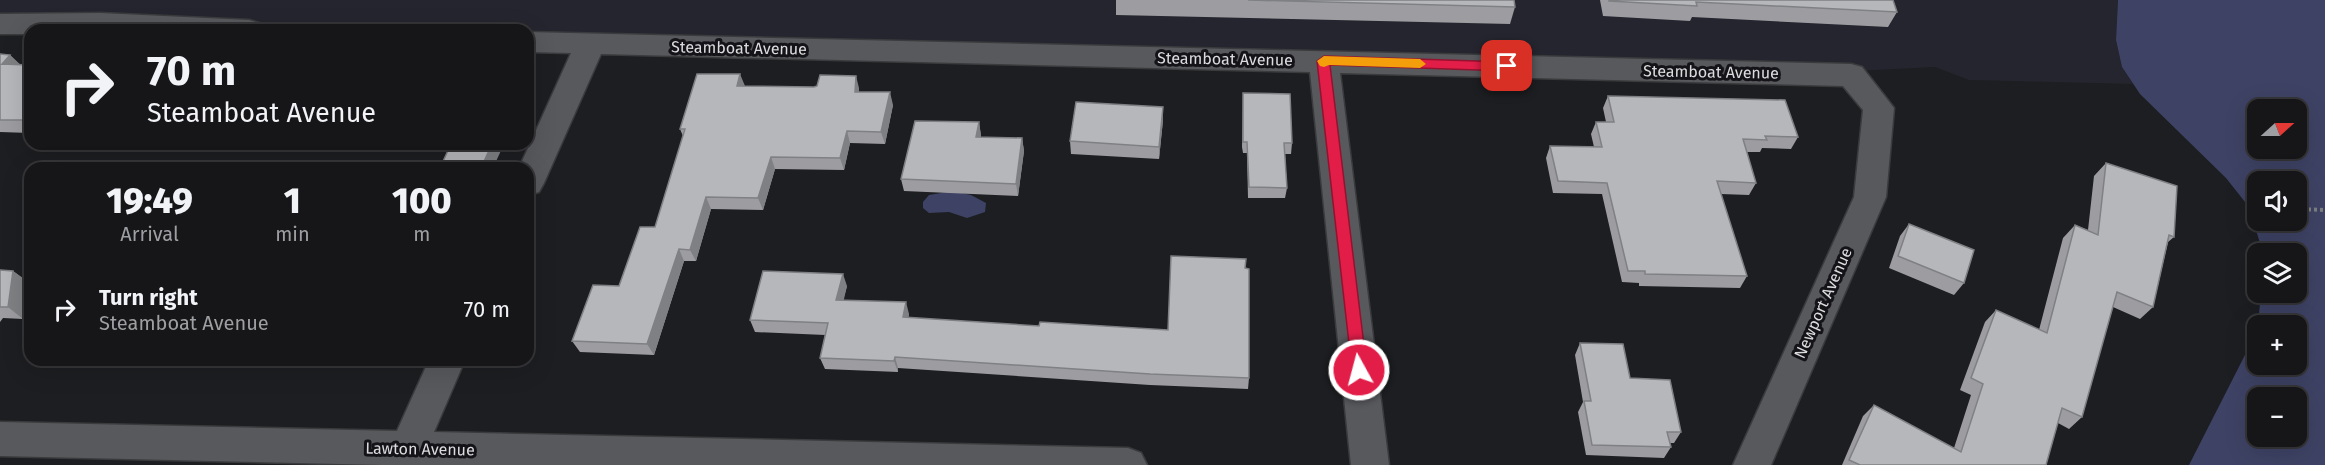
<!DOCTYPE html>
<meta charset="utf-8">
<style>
:root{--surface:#161619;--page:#1f1f22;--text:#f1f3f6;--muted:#9e9fa2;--line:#353538}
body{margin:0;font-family:"Fira Sans",sans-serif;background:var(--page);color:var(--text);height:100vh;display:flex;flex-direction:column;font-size:22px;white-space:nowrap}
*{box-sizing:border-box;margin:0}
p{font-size:20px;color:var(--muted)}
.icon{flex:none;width:33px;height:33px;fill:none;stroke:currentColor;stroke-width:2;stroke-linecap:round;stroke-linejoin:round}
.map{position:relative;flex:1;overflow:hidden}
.side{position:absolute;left:24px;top:162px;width:510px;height:204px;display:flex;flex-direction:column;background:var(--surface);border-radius:18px;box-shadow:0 6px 24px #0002,0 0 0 2px var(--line)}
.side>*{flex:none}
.banner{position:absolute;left:24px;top:24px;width:510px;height:126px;border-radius:18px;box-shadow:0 6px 24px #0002,0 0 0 2px var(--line);background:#161619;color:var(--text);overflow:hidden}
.needle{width:39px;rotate:69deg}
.controls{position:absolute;left:2247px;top:99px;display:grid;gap:12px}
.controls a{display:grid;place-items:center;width:60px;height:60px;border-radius:12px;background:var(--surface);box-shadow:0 6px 24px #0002,0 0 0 2px var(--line);font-size:30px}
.pin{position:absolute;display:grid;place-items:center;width:51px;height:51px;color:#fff;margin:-26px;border-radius:12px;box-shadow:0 3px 9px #0006}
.me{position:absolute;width:66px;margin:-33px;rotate:353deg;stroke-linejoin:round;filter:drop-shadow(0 0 4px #0008)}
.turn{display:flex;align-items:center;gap:21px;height:126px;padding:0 24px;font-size:27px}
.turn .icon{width:78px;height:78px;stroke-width:2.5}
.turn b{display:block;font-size:42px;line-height:51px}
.eta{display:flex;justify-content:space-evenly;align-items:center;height:102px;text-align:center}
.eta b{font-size:36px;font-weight:800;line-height:42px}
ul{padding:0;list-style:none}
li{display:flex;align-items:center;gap:18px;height:90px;padding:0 24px}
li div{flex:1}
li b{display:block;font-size:22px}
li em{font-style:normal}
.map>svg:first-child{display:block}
</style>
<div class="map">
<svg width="2325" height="465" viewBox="0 0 2325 465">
<rect width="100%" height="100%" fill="#1d1e21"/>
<polygon fill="#24252e" points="0,0 2118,0 2116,40 2122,67 2133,84 1969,80 1935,67 1835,72 528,41 528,30 297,30 115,22 0,22"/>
<g fill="#3e4264" fill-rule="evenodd">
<path d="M2118,0H2325V465H2189L2246,353L2258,324L2261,293L2296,292V254L2263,253L2249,207L2226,178L2140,94L2122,67L2116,40ZM2258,110H2296V148H2258ZM2258,182H2296V220H2258ZM2258,326H2296V364H2258ZM2258,398H2296V436H2258Z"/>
<polygon points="953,191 971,195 986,203 985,212 967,218 949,212 929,213 923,208 923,202 929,195"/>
</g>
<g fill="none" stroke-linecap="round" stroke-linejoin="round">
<defs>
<g id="minor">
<polygon points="100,13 249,20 259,23 264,30 30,30 30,34 0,34 0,14"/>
<polygon points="528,32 1851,64 1862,67 1894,108 1886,197 1771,465 1733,465 1854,197 1863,110 1843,86 1340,73 1389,465 1351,465 1310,72 601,54 544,183 539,192 528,195 528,168 519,168 571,53 528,52"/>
<polygon points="429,360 465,360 434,432 1128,448 1141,453 1147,465 382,465 0,456 0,422 397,431"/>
</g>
</defs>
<use href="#minor" stroke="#3a3b3d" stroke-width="3"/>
<g stroke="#7e7f82" stroke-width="4" stroke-dasharray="3 3" stroke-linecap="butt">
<polyline points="2250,207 2258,207"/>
<polyline points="2296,209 2325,210"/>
</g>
<use href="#minor" fill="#58595d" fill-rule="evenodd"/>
</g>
<g fill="#9d9da1">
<polygon points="1116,0 1514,0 1515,7 1510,24 1116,15"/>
<polygon points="1600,0 1893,0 1897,12 1888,27 1692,17 1690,21 1603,16"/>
<polygon points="0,54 10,55 20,65 30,65 30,133 0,132"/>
<polygon points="745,86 859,88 859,92 893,105 885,144 850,143 844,170 775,169 763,210 711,209 696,261 684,261 654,355 580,352 572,341 619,286 655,227 683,136 680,129"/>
<polygon points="1243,93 1292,143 1291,154 1285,154 1287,188 1285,198 1248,198 1247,153 1243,153 1242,147"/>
<polygon points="1608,96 1798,137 1791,149 1762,148 1760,152 1747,152 1756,183 1749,195 1721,194 1747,276 1740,288 1639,286 1639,283 1622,282 1602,194 1553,193 1546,158 1550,146 1594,147 1591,134 1596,122 1606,122 1603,108"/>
<polygon points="1163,120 1159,159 1071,154 1070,141"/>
<polygon points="979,122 981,137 1022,138 1024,151 1018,196 904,191 901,179"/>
<polygon points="2106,163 2174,237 2168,242 2153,307 2140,319 2113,307 2082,417 2069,429 2058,423 2046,465 1842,465 1863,416 1874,405 1954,448 1971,395 1960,390 1985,322 1996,310 2039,330 2063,238 2075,225 2088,230 2094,176"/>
<polygon points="1909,224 1964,283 1954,295 1889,268 1900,236"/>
<polygon points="1245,268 1249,378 1248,389 1150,385 898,368 898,372 825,369 820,358 825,335 755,332 750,320 847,286 843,300 909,314 908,318 1039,326 1168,330"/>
<polygon points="0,270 13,271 28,282 23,319 3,318 0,322"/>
<polygon points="1580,343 1630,378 1681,432 1674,443 1670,443 1671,447 1664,458 1586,455 1578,412 1583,402 1575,355"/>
</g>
<g fill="#7f8083">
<polygon points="10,55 23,67 2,64"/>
<polygon points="529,62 535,73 528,89 528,64"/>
<polygon points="740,74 745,86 737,86"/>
<polygon points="856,76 859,88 859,104 855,92"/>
<polygon points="890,92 893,105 885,144 881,132"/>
<polygon points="1163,107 1163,120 1159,159 1159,147"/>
<polygon points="979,122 981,135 979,150 976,137"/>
<polygon points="847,131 850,143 844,170 840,158"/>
<polygon points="1022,138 1024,151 1018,196 1016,184"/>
<polygon points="492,144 504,144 493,168 481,168"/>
<polygon points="771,157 775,169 763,210 758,198"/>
<polygon points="706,197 711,209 696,261 690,250"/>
<polygon points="679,249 684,261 654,355 647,344"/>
<polygon points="13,271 28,282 23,319 8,307"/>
<polygon points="843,274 847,286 841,312 836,300"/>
<polygon points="906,302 909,314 906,329 903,317"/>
<polygon points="895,357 898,368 898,372 894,361"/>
<polygon points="94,360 112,360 103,367"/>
</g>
<g fill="#b6b7bb" stroke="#7f8083" stroke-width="1.5">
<polygon points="1248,0 1514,0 1515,7"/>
<polygon points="1609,0 1893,0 1897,12 1696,2 1697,6 1609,1"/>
<polygon points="0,54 10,55 2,64 30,65 30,120 0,120"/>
<polygon points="697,74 740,74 737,86 814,87 817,86 820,75 856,76 855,92 890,92 881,132 847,131 840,158 771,157 758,198 706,197 690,250 679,249 647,344 572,341 593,285 619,286 640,227 655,227 685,129 680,129"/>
<polygon points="1243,93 1290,94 1292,143 1284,143 1287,188 1249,187 1247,142 1243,142"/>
<polygon points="1608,96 1785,100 1798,137 1765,136 1767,140 1743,139 1756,183 1717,181 1747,276 1645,274 1645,271 1628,271 1607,183 1558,181 1550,146 1602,147 1596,122 1614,122"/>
<polygon points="1076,102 1163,107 1159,147 1070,141"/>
<polygon points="915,121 979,122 976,137 1022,138 1016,184 901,179"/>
<polygon points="451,144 492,144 481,168 440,168"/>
<polygon points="2106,163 2177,186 2174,237 2169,235 2153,307 2117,292 2082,417 2062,408 2046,465 1860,465 1849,460 1874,405 1961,452 1983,384 1971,378 1996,310 2047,333 2075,225 2098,235"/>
<polygon points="1909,224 1974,250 1964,283 1898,256"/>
<polygon points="1171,256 1246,259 1245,268 1249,269 1249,378 1150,374 895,357 894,361 820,358 828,323 750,320 763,271 843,274 836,300 906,302 903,317 1039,326 1040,322 1168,330"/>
<polygon points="0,270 13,271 8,307 0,307"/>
<polygon points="1580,343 1623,344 1630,378 1670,380 1681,432 1667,432 1671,447 1592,445 1584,401 1591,401"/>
</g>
<polygon fill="#e11d48" stroke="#92132f" stroke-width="1.5" points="1324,56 1507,62 1513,66 1507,71 1330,65 1367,370 1365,374 1359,376 1354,374 1352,370 1317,61"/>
<polygon fill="#f59e0b" points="1324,56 1420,59 1426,64 1420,68 1329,65 1324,67 1320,66 1317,61"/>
<g text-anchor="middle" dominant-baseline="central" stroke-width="6" stroke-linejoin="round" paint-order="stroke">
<g font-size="16" fill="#dcdcdf" stroke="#141418">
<text transform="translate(739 48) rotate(1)">Steamboat Avenue</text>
<text transform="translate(1225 59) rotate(1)">Steamboat Avenue</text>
<text transform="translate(1711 72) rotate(1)">Steamboat Avenue</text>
<text transform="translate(1823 303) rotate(-66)">Newport Avenue</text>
<text transform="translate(420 449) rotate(1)">Lawton Avenue</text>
</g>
</g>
</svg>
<div class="controls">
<a><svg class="needle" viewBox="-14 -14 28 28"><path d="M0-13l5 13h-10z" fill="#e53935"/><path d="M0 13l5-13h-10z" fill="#9e9fa2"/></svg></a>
<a><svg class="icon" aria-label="sound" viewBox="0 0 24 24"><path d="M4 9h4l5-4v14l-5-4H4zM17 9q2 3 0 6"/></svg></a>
<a><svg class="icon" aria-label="layers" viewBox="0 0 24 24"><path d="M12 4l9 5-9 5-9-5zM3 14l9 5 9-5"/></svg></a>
<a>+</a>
<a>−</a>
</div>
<div class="pin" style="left:1507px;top:66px;background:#d93025"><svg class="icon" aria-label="arrive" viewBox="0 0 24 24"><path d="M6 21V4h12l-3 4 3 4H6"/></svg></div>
<svg class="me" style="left:1359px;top:370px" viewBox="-20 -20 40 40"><circle r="17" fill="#e11d48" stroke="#fff" stroke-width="3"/><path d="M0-11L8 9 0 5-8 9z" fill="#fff"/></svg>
<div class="banner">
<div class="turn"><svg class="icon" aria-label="right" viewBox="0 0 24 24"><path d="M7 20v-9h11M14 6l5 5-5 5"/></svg><div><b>70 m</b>Steamboat Avenue</div></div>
</div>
<section class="side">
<div class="eta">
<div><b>19:49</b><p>Arrival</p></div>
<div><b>1</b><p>min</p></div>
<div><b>100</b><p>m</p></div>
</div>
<ul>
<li><svg class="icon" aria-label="right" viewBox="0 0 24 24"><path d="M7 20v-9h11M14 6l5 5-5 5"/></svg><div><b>Turn right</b><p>Steamboat Avenue</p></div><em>70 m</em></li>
</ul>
</section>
</div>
